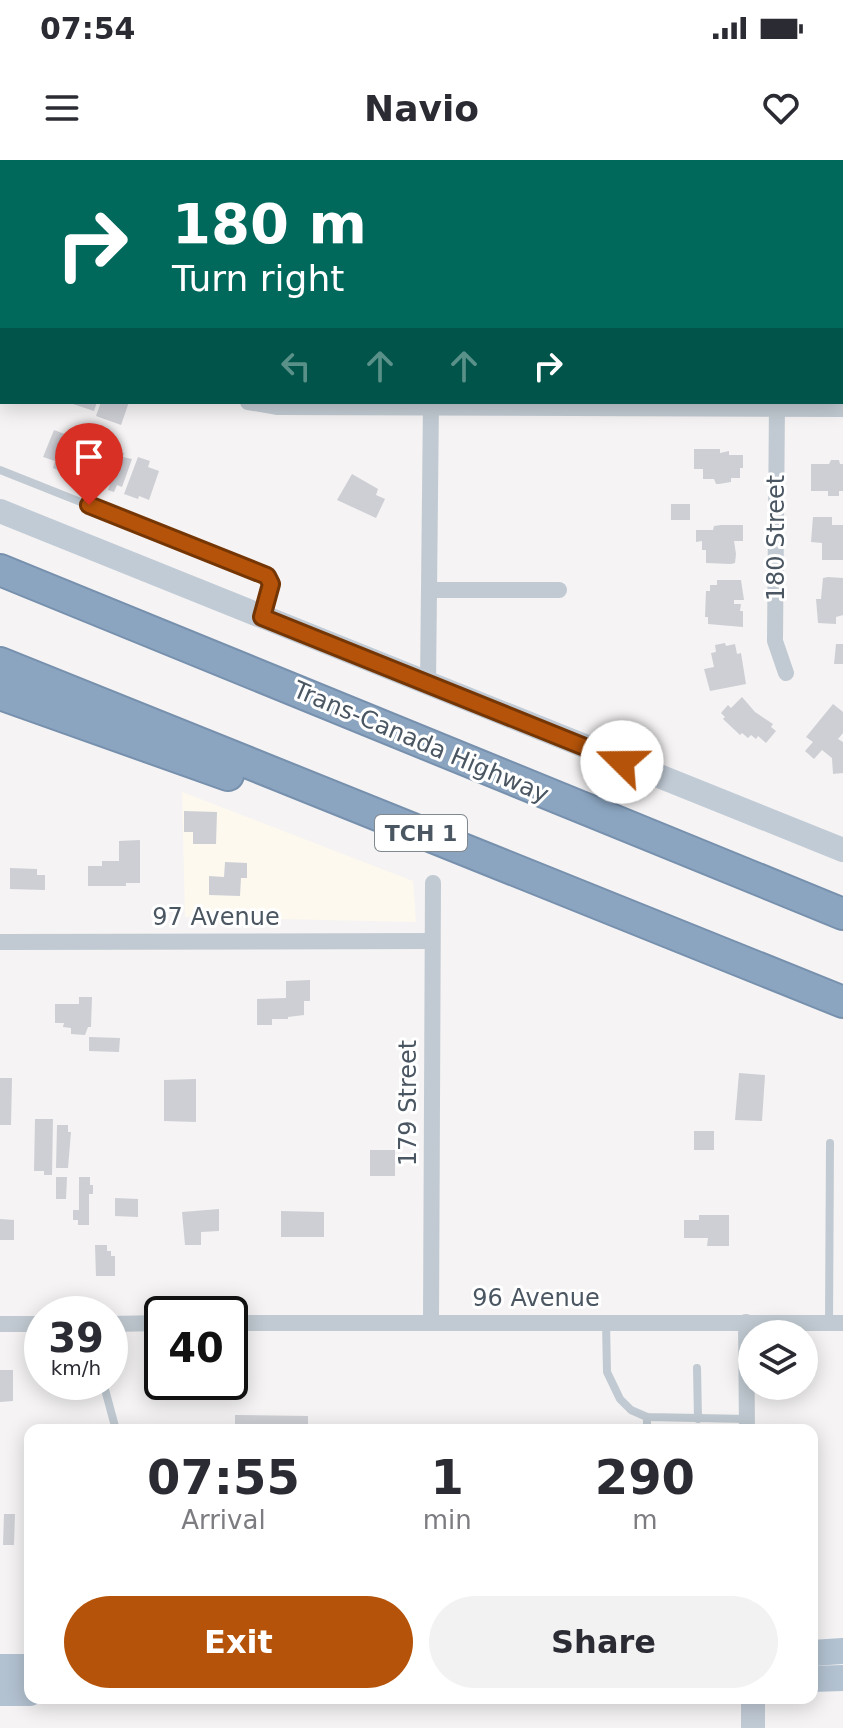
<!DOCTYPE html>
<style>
:root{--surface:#fff;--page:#f2f2f3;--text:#2b2b33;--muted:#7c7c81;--accent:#b45309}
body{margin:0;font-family:"DejaVu Sans",sans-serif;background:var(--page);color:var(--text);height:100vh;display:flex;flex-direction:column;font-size:30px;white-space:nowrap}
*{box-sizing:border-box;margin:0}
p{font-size:26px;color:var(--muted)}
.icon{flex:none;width:44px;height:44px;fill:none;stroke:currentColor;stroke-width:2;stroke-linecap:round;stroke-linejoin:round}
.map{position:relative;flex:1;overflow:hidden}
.sheet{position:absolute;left:24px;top:1264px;width:794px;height:280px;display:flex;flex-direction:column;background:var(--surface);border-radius:16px;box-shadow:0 4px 20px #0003}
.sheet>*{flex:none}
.banner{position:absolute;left:0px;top:0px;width:844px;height:244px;box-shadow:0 4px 20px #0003;background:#00695c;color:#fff;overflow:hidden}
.controls{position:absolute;left:738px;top:1160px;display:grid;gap:16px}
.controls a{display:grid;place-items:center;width:80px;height:80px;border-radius:50%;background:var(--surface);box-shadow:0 4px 20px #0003;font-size:40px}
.speed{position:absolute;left:24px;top:1136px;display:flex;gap:16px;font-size:40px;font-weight:700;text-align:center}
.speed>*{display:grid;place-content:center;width:104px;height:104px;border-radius:50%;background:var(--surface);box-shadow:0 4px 20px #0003;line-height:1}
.speed small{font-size:20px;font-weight:400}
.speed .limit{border:4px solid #111;border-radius:12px;background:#fff;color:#111}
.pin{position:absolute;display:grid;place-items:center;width:68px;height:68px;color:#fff;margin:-82px -34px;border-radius:50% 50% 50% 0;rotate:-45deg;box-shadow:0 0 8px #0007}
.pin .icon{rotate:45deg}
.me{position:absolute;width:88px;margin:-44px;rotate:292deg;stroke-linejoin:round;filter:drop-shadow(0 0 6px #0008)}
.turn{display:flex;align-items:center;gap:28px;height:168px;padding:0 40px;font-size:36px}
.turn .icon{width:104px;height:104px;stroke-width:2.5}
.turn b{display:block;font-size:56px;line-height:68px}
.lanes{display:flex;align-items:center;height:76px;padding:0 40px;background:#0003;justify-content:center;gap:40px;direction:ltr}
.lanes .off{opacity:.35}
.eta{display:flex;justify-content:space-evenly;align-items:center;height:136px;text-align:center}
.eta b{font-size:48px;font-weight:600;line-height:56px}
.action{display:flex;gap:16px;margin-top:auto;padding:16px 40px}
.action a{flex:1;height:92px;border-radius:48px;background:var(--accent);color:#fff;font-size:32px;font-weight:600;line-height:92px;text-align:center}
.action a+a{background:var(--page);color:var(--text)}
.status{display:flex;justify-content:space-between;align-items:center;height:56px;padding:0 40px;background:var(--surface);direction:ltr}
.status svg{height:22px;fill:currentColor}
header{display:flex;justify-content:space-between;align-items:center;height:104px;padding:0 40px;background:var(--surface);font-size:36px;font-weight:600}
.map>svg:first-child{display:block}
</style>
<div class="status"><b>07:54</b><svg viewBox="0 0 49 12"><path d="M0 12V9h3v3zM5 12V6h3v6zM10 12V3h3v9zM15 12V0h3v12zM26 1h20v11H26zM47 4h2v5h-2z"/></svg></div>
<header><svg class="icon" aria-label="menu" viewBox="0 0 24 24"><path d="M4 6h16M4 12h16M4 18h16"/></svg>Navio<svg class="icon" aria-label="heart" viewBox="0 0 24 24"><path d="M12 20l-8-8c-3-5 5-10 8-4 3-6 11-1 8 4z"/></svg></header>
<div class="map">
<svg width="843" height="1568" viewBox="0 0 843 1568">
<rect width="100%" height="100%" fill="#f5f3f3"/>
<polygon fill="#fdf9ef" points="182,632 413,721 416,762 185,757"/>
<g fill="#cdcfd5">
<polygon points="67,242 97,242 94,251"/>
<polygon points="101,242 129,242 121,265 96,256"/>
<polygon points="54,270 78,279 65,313 53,308 55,301 43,297"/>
<polygon points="81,281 106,289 96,318 83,314 81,318 69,314"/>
<polygon points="110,288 124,293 123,297 132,299 122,327 117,325 114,332 108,330 110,324 99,320"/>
<polygon points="694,289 720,289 720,293 729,291 729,295 743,295 743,308 740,308 740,318 731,318 731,322 719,324 716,324 714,319 703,319 703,309 694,309"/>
<polygon points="138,297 150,301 148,307 159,311 149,340 139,336 138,339 124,334"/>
<polygon points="831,300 839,300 840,304 843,304 843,331 839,331 839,336 828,336 828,331 811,331 811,304 829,304"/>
<polygon points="352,314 378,329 376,335 385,339 376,358 337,340"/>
<rect x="671" y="344" width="19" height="16"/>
<polygon points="813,357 832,357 832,365 843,365 843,400 822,400 822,383 811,382"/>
<polygon points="721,365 743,365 743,381 734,381 736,394 735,403 731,404 706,403 706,390 702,390 702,381 696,382 696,370 713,370 714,366"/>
<polygon points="828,417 843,418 843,455 836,457 836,464 818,463 816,439 821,439 823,418"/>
<polygon points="717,420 741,420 744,440 734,440 734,444 741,444 740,451 743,451 743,467 708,464 708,457 705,457 706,431 710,431 710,425 717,425"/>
<polygon points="725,483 726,486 735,484 737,494 741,493 746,524 710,531 704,509 714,507 711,493 716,492 715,485"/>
<polygon points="836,484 843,484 843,504 834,504"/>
<polygon points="742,537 755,552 773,564 771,567 776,571 766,583 758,576 756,579 751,575 748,578 742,573 740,575 723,559 725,557 721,553 728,545 731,548"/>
<polygon points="833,544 843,552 843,573 838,579 843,582 843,613 833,614 832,598 822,590 814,599 805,591 813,582 806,577"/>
<polygon points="184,651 217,652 216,684 193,684 193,672 184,672"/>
<polygon points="140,680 140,723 126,723 126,726 88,726 88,706 102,706 102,701 119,701 119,681"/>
<polygon points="225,702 247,703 247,718 241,718 240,736 209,735 209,716 224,717"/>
<polygon points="10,708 37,709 37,715 45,715 45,730 10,729"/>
<polygon points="310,820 310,841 304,841 304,855 288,857 288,859 272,859 272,865 257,865 257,839 286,838 286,821"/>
<polygon points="79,837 92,837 91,867 88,867 85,875 71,874 71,868 63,867 64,863 55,863 55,844 79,844"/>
<polygon points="89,877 120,878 119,892 89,891"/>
<polygon points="739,913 765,915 762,961 735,960"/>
<polygon points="0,918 12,918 11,965 0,965"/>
<polygon points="196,919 196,962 164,961 164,920"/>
<polygon points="35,959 53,959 52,1015 44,1015 44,1011 34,1011"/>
<polygon points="57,965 68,965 68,972 71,972 68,1008 56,1008"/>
<rect x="694" y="971" width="20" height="19"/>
<rect x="370" y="990" width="25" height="26"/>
<polygon points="56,1017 67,1017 66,1039 56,1039"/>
<polygon points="79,1017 90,1017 90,1025 93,1025 93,1034 89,1034 89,1065 78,1065 78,1060 73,1060 73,1050 79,1050"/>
<polygon points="115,1038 138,1039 138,1057 115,1056"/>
<polygon points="219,1049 219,1071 201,1072 201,1085 185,1085 182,1052"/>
<polygon points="281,1051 324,1052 324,1077 281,1077"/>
<polygon points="699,1055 729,1055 729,1086 707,1086 708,1078 684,1078 684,1060 699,1060"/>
<polygon points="0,1059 14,1060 14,1080 0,1080"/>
<polygon points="95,1085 107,1085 107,1091 111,1091 111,1096 115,1096 115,1116 96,1116"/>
<polygon points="0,1210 13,1210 13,1241 0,1242"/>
<polygon points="235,1255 308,1256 308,1270 235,1270"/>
<rect x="461" y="1266" width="17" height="4"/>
<polygon points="4,1354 15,1354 14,1385 3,1385"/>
</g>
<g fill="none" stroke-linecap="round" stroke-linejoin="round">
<defs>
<g id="highway">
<polyline points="0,410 843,754"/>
<polyline points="0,503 843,842"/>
<polyline points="0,534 228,615"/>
</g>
</defs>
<use href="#highway" stroke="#7690ad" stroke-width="34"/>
<g stroke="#c1cad2" stroke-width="8">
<polyline points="145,2 146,0"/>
<polyline points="0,310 267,416 271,424 263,453"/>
<polyline points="606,1163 607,1212 620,1239 631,1250 647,1257 747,1259"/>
<polyline points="829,1163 830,983"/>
<polyline points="697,1208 698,1259"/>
<polyline points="103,1222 116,1270"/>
<polyline points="647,1270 647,1257"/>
</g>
<g stroke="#c1cad2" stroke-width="16">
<polyline points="109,0 114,2"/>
<polyline points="433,2 434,0"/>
<polyline points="842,64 843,64"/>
<polyline points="0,144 2,145"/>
<polyline points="248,242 278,247 843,249"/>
<polyline points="777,242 775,481 786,513"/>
<polyline points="430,430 559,430"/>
<polyline points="428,524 431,242"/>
<polyline points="0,782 432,781"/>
<polyline points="431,1162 433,723"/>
<polyline points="746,1162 747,1270"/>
<polyline points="230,1163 843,1163"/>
<polyline points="0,1164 42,1164"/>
<polyline points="110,1164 162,1163"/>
</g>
<g stroke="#c1cbd6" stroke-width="24">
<polyline points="0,351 843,690"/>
<polyline points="753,1538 753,1568"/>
</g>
<g stroke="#b3c2d1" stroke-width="26">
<polyline points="812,1493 843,1491"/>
<polyline points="0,1507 30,1507"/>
<polyline points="812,1519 843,1518"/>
<polyline points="0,1533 30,1533"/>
</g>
<use href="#highway" stroke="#8ba5c1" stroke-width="30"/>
</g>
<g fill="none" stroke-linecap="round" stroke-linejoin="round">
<defs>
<polyline id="route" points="89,345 267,416 271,424 262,457 622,602"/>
</defs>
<use href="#route" stroke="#753606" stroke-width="20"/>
<use href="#route" stroke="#b45309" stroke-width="14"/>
</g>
<g text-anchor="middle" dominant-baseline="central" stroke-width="6" stroke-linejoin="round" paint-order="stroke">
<rect fill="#fff" stroke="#808990" stroke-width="2" x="375" y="655" width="92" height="36" rx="6"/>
<g font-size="22" font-weight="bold" fill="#4a5661">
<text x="421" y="673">TCH 1</text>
</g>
<g font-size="24" fill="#4a5661" stroke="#fff">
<text transform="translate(776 378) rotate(-90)">180 Street</text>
<text transform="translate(421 582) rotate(23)">Trans-Canada Highway</text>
<text x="216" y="757">97 Avenue</text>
<text transform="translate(408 943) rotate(-90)">179 Street</text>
<text x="536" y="1138">96 Avenue</text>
</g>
</g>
</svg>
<div class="controls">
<a><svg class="icon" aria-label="layers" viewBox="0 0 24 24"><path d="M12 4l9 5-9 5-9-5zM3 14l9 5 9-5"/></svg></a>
</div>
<div class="speed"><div>39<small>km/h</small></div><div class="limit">40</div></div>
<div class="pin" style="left:89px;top:345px;background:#d93025"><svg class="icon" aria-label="arrive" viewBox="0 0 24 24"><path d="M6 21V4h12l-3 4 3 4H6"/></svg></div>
<svg class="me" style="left:622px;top:602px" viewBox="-20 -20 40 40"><circle r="19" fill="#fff"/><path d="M0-13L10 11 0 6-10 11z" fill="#b45309"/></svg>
<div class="banner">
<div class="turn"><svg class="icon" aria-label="right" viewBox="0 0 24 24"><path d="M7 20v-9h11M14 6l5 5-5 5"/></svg><div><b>180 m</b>Turn right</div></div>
<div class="lanes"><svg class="icon off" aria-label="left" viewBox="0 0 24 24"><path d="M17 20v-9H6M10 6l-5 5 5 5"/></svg><svg class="icon off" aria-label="ahead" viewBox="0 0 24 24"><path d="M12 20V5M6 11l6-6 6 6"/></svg><svg class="icon off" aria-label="ahead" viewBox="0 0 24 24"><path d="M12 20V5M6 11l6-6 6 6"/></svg><svg class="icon" aria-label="right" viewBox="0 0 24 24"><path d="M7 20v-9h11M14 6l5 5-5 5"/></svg></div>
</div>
<section class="sheet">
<div class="eta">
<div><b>07:55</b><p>Arrival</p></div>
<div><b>1</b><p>min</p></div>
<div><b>290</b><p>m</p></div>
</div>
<div class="action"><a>Exit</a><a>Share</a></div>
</section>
</div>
